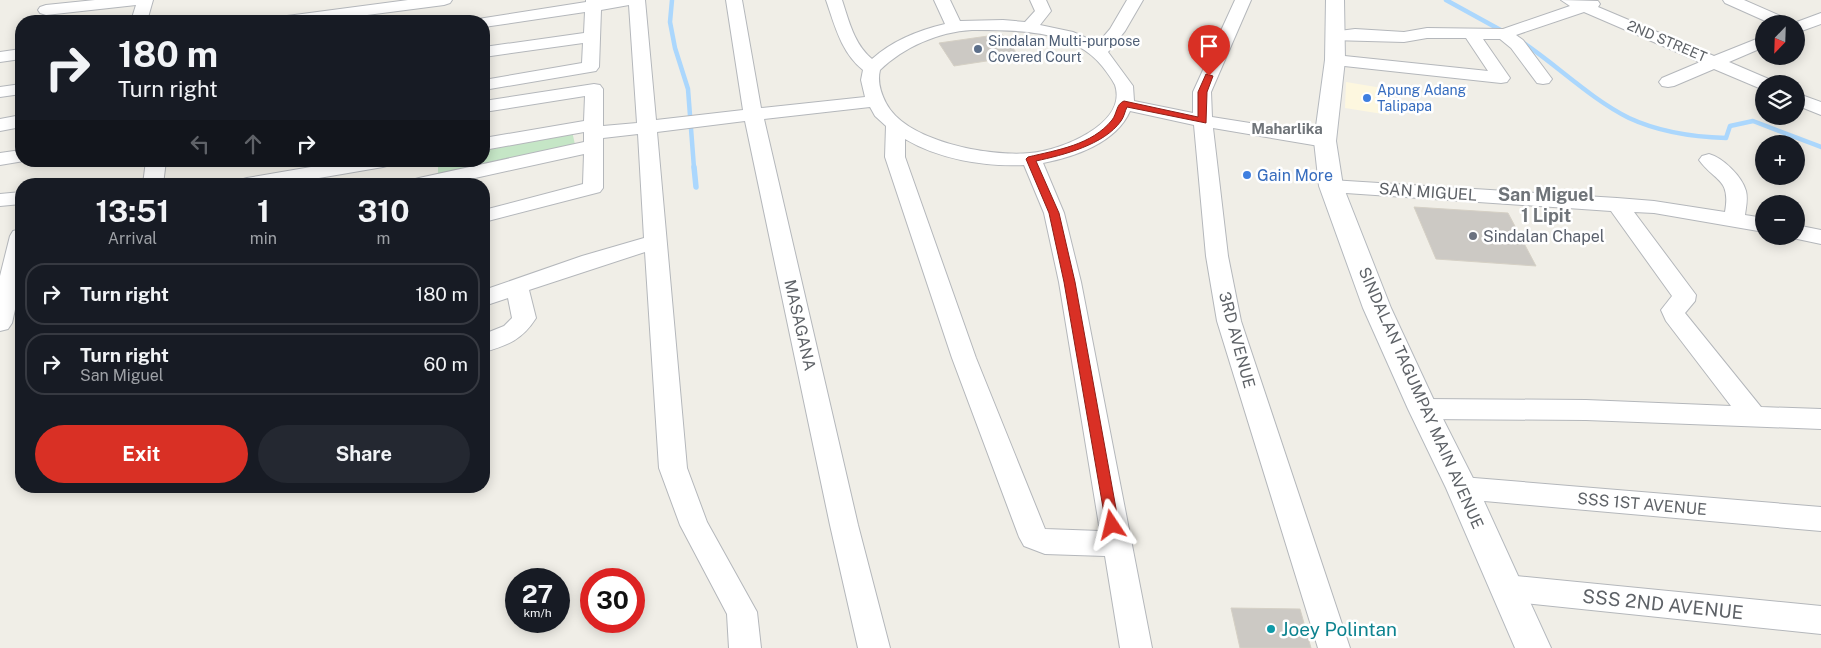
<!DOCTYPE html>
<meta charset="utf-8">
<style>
:root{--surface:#171b24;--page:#242831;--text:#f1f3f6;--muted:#9ea1a6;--line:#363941;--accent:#d93025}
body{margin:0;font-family:"Public Sans",sans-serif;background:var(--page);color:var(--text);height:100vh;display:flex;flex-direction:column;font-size:19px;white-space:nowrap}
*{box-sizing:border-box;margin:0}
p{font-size:16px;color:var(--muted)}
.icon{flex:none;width:28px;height:28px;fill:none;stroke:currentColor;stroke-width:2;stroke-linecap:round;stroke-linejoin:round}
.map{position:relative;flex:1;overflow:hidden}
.sheet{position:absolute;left:15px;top:178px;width:475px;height:315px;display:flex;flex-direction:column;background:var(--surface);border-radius:20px;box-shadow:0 2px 12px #0003}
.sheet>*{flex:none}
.hud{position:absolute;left:15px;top:15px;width:475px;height:152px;border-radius:20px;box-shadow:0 2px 12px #0003;background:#171b24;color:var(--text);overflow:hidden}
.needle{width:32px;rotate:203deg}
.controls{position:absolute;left:1755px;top:15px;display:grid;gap:10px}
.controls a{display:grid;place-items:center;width:50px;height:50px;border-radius:50%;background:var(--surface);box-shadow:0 2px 12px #0003;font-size:25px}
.speed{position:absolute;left:505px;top:568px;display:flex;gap:10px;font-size:25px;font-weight:700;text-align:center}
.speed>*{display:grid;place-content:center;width:65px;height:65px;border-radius:50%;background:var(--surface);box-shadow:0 2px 12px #0003;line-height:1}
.speed small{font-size:12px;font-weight:400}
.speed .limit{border:8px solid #d22;background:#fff;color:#111}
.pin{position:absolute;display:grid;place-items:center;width:42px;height:42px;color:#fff;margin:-51px -21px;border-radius:50% 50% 50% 0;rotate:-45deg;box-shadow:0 0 5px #0007}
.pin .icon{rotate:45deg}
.me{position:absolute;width:55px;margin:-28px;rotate:350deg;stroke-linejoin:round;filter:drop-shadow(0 0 4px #0008)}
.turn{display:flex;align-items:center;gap:18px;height:105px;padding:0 20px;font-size:22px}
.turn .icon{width:65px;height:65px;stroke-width:2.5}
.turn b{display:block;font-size:35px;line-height:42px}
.lanes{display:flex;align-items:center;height:48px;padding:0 20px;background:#0003;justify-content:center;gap:25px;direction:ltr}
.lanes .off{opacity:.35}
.eta{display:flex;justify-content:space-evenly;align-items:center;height:85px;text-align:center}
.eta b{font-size:30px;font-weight:700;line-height:35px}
.action{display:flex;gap:10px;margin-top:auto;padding:10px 20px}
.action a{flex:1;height:58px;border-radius:30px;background:var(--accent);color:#fff;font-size:20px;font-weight:700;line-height:58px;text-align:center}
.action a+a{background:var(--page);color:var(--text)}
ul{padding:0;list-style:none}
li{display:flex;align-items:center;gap:15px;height:62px;margin:0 10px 8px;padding:0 10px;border:2px solid var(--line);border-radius:20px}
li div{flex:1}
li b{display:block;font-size:19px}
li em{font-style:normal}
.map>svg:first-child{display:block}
</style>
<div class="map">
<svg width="1821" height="648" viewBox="0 0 1821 648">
<rect width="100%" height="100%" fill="#f0eee7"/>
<polygon fill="#fdf7df" points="1346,82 1388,89 1389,115 1345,108"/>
<polygon fill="#c5e6c6" points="572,131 576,149 438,176 438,161 484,161 484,146"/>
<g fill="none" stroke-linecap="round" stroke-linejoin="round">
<g stroke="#abd7fd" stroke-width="4.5">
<polyline points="672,0 670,22 675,48 688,89 694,168"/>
<polyline points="1446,0 1506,33"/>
<path d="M1519,40C1556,64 1589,98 1629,118C1659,132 1693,137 1726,138L1730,126L1753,121L1821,147"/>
</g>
<polyline stroke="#abd7fd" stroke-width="5.5" points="694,167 696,187"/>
</g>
<g fill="#ccc9c4" stroke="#d5d0c5">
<polygon points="1002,34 1019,56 954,66 939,43"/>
<polygon points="1414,207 1508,213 1536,266 1436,259"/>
<polygon points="1231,608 1300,609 1311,648 1240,648"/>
</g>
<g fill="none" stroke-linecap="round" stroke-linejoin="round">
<defs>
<g id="street">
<polygon points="95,0 153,0 147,21 131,21 136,5 46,15 40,13 38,10 40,7 46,5"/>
<polygon points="408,0 452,0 450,3 444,5 321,21 279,21 281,18 287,16"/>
<path d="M586,0H645L656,120L743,110L726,0H742L761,108L865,97L861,80L863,70C841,52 835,26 826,0H842C849,21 854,44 872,59C892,41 919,30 945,24L934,0H950L960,21L1003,20L1025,22L1035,11L1030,0H1046L1051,11L1040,25L1073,32L1098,43L1110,29L1127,0H1143L1125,31L1108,52L1133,86L1134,101L1193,113V92L1235,0H1251L1211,92L1212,117L1325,135L1332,137L1335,141L1332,145L1325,147L1213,128L1228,256L1241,321L1350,648H1318L1217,321L1206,256L1194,125L1130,111C1116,143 1074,157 1043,163L1064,213L1081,282L1152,648H1120L1105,556L1045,554L1024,546L1019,537L952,358L885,157L886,126L875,116L870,107L764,119L858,525L890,648H858L830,525L745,121L657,132L687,468L707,522L757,612L761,648H729L727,614L680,525L659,468L645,252L529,290L536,318C522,340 508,345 484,352V334L504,326L512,318L508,298L484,306V290L582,256L644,238L638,134L603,138V188L600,192L484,222V210L583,184L584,154L448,184H409L412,180L419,178L584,142V132L484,150V138L584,121L585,96L484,112V101L594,84L600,85L603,89V126L637,123L629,5L601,10L599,67L596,71L484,90V80L582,63L583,43L484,57V47L584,33L585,12L484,27V21H476L478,19L586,2ZM972,30C1015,30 1073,29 1102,66C1106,71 1112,79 1115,85C1128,124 1060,151 1030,153C991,157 906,142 886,103C881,93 877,82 880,70C904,47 938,32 972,30ZM905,139C938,159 985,167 1024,165L1044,213L1059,282L1100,531L1045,529L976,358L905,157Z"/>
<polygon points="1561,0 1598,1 1600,4 1598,7 1714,56 1764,36 1764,47 1729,62 1771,80 1774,84 1764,84 1764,89 1759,88 1714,69 1674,86 1668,87 1662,86 1659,82 1662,78 1700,62 1584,12 1516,35 1523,40 1552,79 1549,83 1543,84 1537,83 1511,48 1500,39 1483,39 1510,78 1507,82 1501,83 1335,65 1329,64 1326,60 1329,56 1335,55 1488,71 1466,38 1427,38 1404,42 1331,40 1329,36 1331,32 1355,29 1404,32 1427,28 1503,29 1570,6"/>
<polygon points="1723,0 1744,0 1792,21 1794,23 1821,13 1821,24 1796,33 1796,24 1772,24 1725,3"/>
<polygon points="21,49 21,59 0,62 0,52"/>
<polygon points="21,84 21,94 0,97 0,87"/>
<polygon points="1796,93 1821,102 1821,115 1796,105"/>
<polygon points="21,115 21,127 0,131 0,119"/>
<polygon points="21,150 21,161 24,161 0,165 0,153"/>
<path d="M1709,154C1723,158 1742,176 1746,191C1748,199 1746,207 1745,215L1764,218V232L1654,213L1634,212L1696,295L1695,301L1685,313L1761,407L1821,409V429L1586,420L1423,419L1414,416L1410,409L1414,402L1423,399L1586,400L1731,406L1666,321L1661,310L1672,296L1611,211L1331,192L1324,190L1321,186L1324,182L1331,180L1617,198L1654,201L1725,212C1731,178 1715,182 1699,160L1702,156Z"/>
<polygon points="146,161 166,161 163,184 143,184"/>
<polygon points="346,161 393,161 390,165 383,167 284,184 237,184 240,180 247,178"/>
<polygon points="21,192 21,204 0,206 0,194"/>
<polygon points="1796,225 1821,230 1821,244 1788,237 1796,236"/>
<polygon points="21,229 21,282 12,323 8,329 0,331 0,276 10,236 13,231"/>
<polygon points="1462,477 1821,507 1821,531 1462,499 1452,496 1448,488 1452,480"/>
<polygon points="1506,575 1821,606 1821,634 1506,601 1495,597 1491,588 1495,579"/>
</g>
<polygon id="secondary" points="1326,0 1344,0 1345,60 1336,141 1343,186 1391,308 1438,409 1478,488 1551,648 1515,648 1446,488 1408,409 1363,308 1319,186 1314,141 1325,60"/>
</defs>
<use href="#street" stroke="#b4b7bb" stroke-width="2"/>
<use href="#secondary" stroke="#b5b9be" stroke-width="2"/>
<use href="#street" fill="#fff" fill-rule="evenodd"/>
<use href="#secondary" fill="#fff" fill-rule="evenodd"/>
</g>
<path fill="#d93025" stroke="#8d1f18" d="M1206,74L1213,76L1207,92L1206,123L1127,107C1125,111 1124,117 1121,121C1104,145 1063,155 1036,161L1059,213L1075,282L1119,525L1117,529L1112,531L1108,529L1106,525L1064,282L1049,213L1026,159L1028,157C1057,150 1092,145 1112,120C1117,114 1116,104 1124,101L1198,117V92Z"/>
<circle fill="#5c6f8a" stroke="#fff" stroke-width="2" cx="978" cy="49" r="5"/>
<g fill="#3f7fe0" stroke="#fff" stroke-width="2">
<circle cx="1367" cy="98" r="5"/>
<circle cx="1247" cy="175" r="5"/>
</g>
<circle fill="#6b7280" stroke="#fff" stroke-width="2" cx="1473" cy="236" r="5"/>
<circle fill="#0f9aa8" stroke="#fff" stroke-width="2" cx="1271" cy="629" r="5"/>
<g text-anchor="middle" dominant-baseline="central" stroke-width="5" stroke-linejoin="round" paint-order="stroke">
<g font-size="14" fill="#4e5e75" stroke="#fff" text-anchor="start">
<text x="988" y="41">Sindalan Multi-purpose<tspan x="988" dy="16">Covered Court</tspan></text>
</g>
<g font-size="14" fill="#5e6267" stroke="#fff">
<text transform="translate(1667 41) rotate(23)">2ND STREET</text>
</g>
<g font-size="14" fill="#366cbe" stroke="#fff" text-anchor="start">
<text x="1377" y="90">Apung Adang<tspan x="1377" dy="16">Talipapa</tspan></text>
</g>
<g font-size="15" font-weight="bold" fill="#6f7479" stroke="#fff">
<text x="1287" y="128">Maharlika</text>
</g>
<g font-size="16" fill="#366cbe" stroke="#fff" text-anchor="start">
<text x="1257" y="175">Gain More</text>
</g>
<g font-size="16" fill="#5e6267" stroke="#fff">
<text transform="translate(1428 192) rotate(4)">SAN MIGUEL</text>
<text transform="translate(800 325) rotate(77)">MASAGANA</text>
<text transform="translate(1237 340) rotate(75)">3RD AVENUE</text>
<text transform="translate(1421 398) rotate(66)">SINDALAN TAGUMPAY MAIN AVENUE</text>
<text transform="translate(1642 504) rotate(5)">SSS 1ST AVENUE</text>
</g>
<g font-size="16" fill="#5b616d" stroke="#fff" text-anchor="start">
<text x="1483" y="236">Sindalan Chapel</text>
</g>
<g font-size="18" font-weight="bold" fill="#6f7479" stroke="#fff">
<text x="1546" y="194">San Miguel<tspan x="1546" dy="21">1 Lipit</tspan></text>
</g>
<g font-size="19" fill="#5e6267" stroke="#fff">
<text transform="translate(1663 604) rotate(6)">SSS 2ND AVENUE</text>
</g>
<g font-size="19" fill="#0d838f" stroke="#fff" text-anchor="start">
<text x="1281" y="629">Joey Polintan</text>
</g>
</g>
</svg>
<div class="controls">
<a><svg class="needle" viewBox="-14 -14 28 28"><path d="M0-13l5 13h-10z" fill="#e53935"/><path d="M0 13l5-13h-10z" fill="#9ea1a6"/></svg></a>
<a><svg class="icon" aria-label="layers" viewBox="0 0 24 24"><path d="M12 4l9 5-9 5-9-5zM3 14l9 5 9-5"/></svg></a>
<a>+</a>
<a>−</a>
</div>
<div class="speed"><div>27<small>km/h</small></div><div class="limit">30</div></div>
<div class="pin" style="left:1209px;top:76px;background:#d93025"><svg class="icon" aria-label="arrive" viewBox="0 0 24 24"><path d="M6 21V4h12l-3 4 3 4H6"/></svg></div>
<svg class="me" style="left:1112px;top:525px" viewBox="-20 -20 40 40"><path d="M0-17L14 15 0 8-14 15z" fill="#d93025" stroke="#fff" stroke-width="4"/></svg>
<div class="hud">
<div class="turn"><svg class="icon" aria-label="right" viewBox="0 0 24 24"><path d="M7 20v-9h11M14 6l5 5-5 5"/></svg><div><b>180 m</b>Turn right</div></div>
<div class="lanes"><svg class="icon off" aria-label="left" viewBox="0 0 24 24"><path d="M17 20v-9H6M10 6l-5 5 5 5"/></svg><svg class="icon off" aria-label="ahead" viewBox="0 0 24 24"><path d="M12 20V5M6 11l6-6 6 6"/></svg><svg class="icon" aria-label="right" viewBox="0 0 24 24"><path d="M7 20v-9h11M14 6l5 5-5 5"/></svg></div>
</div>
<section class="sheet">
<div class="eta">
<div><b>13:51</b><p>Arrival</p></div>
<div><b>1</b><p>min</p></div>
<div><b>310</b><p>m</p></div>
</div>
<ul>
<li><svg class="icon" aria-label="right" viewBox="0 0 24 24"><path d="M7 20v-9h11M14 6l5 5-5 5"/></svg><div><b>Turn right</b></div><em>180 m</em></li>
<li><svg class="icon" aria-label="right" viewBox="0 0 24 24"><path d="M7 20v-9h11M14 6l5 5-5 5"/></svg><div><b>Turn right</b><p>San Miguel</p></div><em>60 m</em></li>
</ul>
<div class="action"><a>Exit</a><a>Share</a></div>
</section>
</div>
